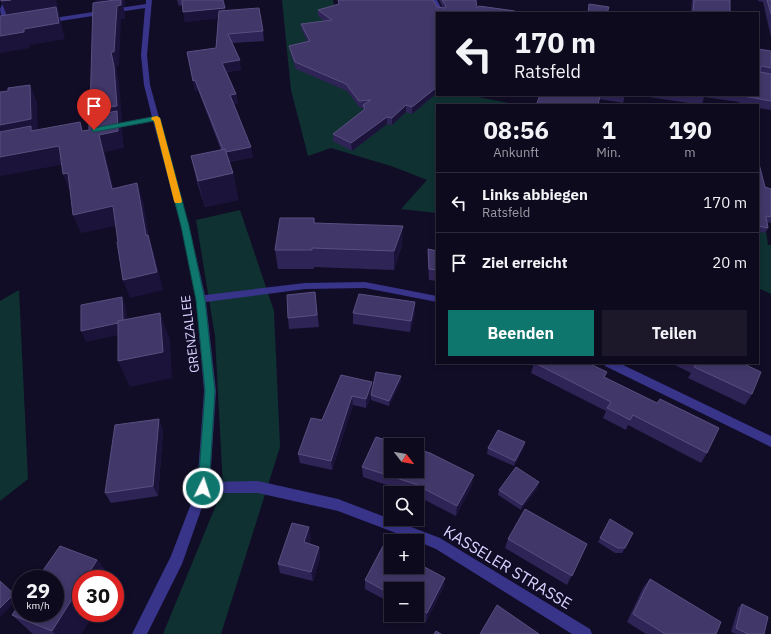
<!DOCTYPE html>
<html lang="de">
<meta charset="utf-8">
<style>
:root{--surface:#0e0a1d;--page:#1c182a;--text:#f1f3f6;--muted:#9b9aa4;--line:#2e2b3b;--accent:#0f766e}
body{margin:0;font-family:"IBM Plex Sans",sans-serif;background:var(--page);color:var(--text);height:100vh;display:flex;flex-direction:column;font-size:15px;white-space:nowrap}
*{box-sizing:border-box;margin:0}
p{font-size:13px;color:var(--muted)}
.icon{flex:none;width:22px;height:22px;fill:none;stroke:currentColor;stroke-width:2;stroke-linecap:round;stroke-linejoin:round}
.map{position:relative;flex:1;overflow:hidden}
.drawer{position:absolute;left:436px;top:104px;width:323px;height:260px;display:flex;flex-direction:column;background:var(--surface);border-radius:0px;box-shadow:0 2px 6px #0003,0 0 0 1px var(--line)}
.drawer>*{flex:none}
.guide{position:absolute;left:436px;top:12px;width:323px;height:84px;border-radius:0px;box-shadow:0 2px 6px #0003,0 0 0 1px var(--line);background:#0e0a1d;color:var(--text);overflow:hidden}
.needle{width:26px;rotate:121deg}
.buttons{position:absolute;left:384px;top:438px;display:grid;gap:8px}
.buttons a{display:grid;place-items:center;width:40px;height:40px;border-radius:0px;background:var(--surface);box-shadow:0 2px 6px #0003,0 0 0 1px var(--line);font-size:20px}
.speed{position:absolute;left:12px;top:570px;display:flex;gap:8px;font-size:20px;font-weight:700;text-align:center}
.speed>*{display:grid;place-content:center;width:52px;height:52px;border-radius:50%;background:var(--surface);box-shadow:0 2px 6px #0003,0 0 0 1px var(--line);line-height:1}
.speed small{font-size:10px;font-weight:400}
.speed .limit{border:6px solid #d22;background:#fff;color:#111}
.pin{position:absolute;display:grid;place-items:center;width:34px;height:34px;color:#fff;margin:-41px -17px;border-radius:50% 50% 50% 0;rotate:-45deg;box-shadow:0 0 4px #0007}
.pin .icon{rotate:45deg}
.me{position:absolute;width:44px;margin:-22px;rotate:4deg;stroke-linejoin:round;filter:drop-shadow(0 0 3px #0008)}
.turn{display:flex;align-items:center;gap:14px;height:84px;padding:0 12px;font-size:18px}
.turn .icon{width:52px;height:52px;stroke-width:2.5}
.turn b{display:block;font-size:28px;line-height:34px}
.eta{display:flex;justify-content:space-evenly;align-items:center;height:68px;text-align:center}
.eta b{font-size:24px;font-weight:800;line-height:28px}
.primary-button{display:flex;gap:8px;margin-top:auto;padding:8px 12px}
.primary-button a{flex:1;height:46px;border-radius:0px;background:var(--accent);color:#fff;font-size:16px;font-weight:800;line-height:46px;text-align:center}
.primary-button a+a{background:var(--page);color:var(--text)}
ul{padding:0;list-style:none}
li{display:flex;align-items:center;gap:12px;height:60px;padding:0 12px;border-top:1px solid var(--line)}
li div{flex:1}
li b{display:block;font-size:15px}
li em{font-style:normal}
.map>svg:first-child{display:block}
</style>
<div class="map">
<svg width="771" height="634" viewBox="0 0 771 634">
<rect width="100%" height="100%" fill="#120d27"/>
<g fill="#0f3131">
<polygon points="282,0 333,0 339,26 437,87 437,95 468,95 519,105 437,105 437,213 401,209 427,180 394,167 331,148 308,156 291,90"/>
<polygon points="758,175 768,245 771,245 771,294 758,288"/>
<polygon points="240,210 274,311 280,447 221,634 163,634 223,488 215,336 196,220"/>
<polygon points="19,290 28,479 0,501 0,301"/>
</g>
<g fill="none" stroke-linecap="round" stroke-linejoin="round">
<g fill="#38348a" fill-rule="evenodd">
<polygon points="4,0 10,0 6,9 9,28 6,30 3,28 0,9"/>
<polygon points="146,0 152,0 147,55 150,85 189,226 205,295 305,283 365,282 437,296 437,302 365,288 305,289 206,302 216,391 210,482 258,481 338,499 440,538 590,629 592,634 572,634 436,549 417,541 338,511 258,493 207,493 182,564 147,634 132,634 171,556 197,488 204,391 196,299 181,226 153,121 108,129 104,127 108,125 152,117 144,85 141,55 145,8 47,23 44,21 47,19 146,4"/>
<polygon points="431,0 437,0 444,13 438,13"/>
<polygon points="604,363 619,363 771,436 771,447 605,366"/>
</g>
</g>
<g fill="#2f2456">
<polygon points="177,0 223,0 225,10 263,31 264,41 232,43 241,70 227,72 236,94 238,104 234,104 253,157 229,162 233,173 238,200 205,207 197,182 191,156 221,150 198,90 195,91 193,81 216,48 218,18 185,22 183,5 179,6"/>
<polygon points="338,0 443,8 439,0 476,0 477,8 515,11 515,13 437,13 437,93 412,114 406,112 392,125 387,124 352,151 333,141 333,134 363,110 363,108 360,108 347,91 296,69 290,52 289,46 307,41 302,30 301,24 324,21 318,16 318,10 339,4"/>
<polygon points="692,0 730,0 730,13 691,13"/>
<polygon points="758,0 771,0 771,37 763,2 758,1"/>
<polygon points="758,49 771,51 771,110 758,108 758,105 740,105 739,102 704,97 702,105 635,95 758,95"/>
<polygon points="540,95 625,95 623,103 599,99 537,103"/>
<polygon points="758,160 765,187 771,189 771,223 767,222 768,228 765,233 758,232"/>
<polygon points="314,218 315,223 402,245 394,270 314,267 314,269 278,269 275,250"/>
<polygon points="428,249 437,251 437,281 429,280 428,260"/>
<polygon points="315,292 319,327 289,329 288,318"/>
<polygon points="353,313 415,313 410,332 353,324"/>
<polygon points="534,363 588,363 605,377 707,453 701,463 628,425 626,430 603,418 606,411 531,373"/>
<polygon points="671,363 742,363 752,394 745,405 688,378 691,373"/>
<polygon points="341,375 373,388 401,376 401,381 389,406 371,400 371,396 366,408 353,405 332,470 300,463 298,454 322,420"/>
<polygon points="163,430 158,496 111,503 105,493"/>
<polygon points="525,442 524,447 514,466 487,454 488,448"/>
<polygon points="362,467 472,485 456,516 417,496 417,493 411,493 363,477"/>
<polygon points="538,487 521,510 498,495 499,490"/>
<polygon points="610,519 625,548 622,553 615,553 598,542"/>
<polygon points="311,536 309,543 319,547 320,557 313,581 280,573 278,564"/>
<polygon points="508,539 587,544 567,585 505,548"/>
<polygon points="97,560 112,579 81,579 81,613 94,613 81,634 33,634 12,615"/>
<polygon points="650,579 716,634 646,634 627,622 643,588"/>
<polygon points="365,580 444,586 426,622 414,615 417,615 417,589 391,589 391,603 365,589"/>
<polygon points="742,604 764,634 736,634 731,632 738,608"/>
</g>
<g fill="#1c133b">
<polygon points="11,0 56,0 60,16 59,16 61,23 65,39 30,45 30,48 0,53 0,36 10,24 1,1"/>
<polygon points="95,0 125,0 125,6 123,6 125,13 125,19 121,19 119,66 116,67 119,81 122,121 120,121 122,128 124,148 105,152 118,207 112,189 99,135 90,111 98,10"/>
<polygon points="225,8 226,18 185,22 183,12"/>
<polygon points="240,60 241,70 224,72 222,63"/>
<polygon points="195,80 198,90 195,91 193,81"/>
<polygon points="30,85 37,102 38,136 0,143 0,125"/>
<polygon points="437,87 437,93 412,114 412,107"/>
<polygon points="236,94 238,104 232,105 230,95"/>
<polygon points="406,105 406,112 392,125 392,118"/>
<polygon points="387,117 387,124 352,151 351,143"/>
<polygon points="59,146 66,164 0,176 0,157"/>
<polygon points="251,147 253,157 226,162 223,152"/>
<polygon points="68,173 70,192 63,174"/>
<polygon points="233,173 238,200 205,207 198,181"/>
<polygon points="137,183 143,201 149,237 154,253 163,290 130,298 123,280 146,235"/>
<polygon points="113,206 120,225 81,233 73,215"/>
<polygon points="403,226 402,245 394,270 394,251"/>
<polygon points="122,297 126,308 128,333 86,342 81,331"/>
<polygon points="415,302 415,313 410,332 411,321"/>
<polygon points="160,313 170,340 172,378 130,387 118,361"/>
<polygon points="401,376 401,381 389,406 389,401"/>
<polygon points="372,382 373,391 366,408 366,399"/>
<polygon points="352,396 353,405 332,470 331,461"/>
<polygon points="159,419 163,430 158,496 153,486"/>
<polygon points="525,442 524,447 514,466 515,461"/>
<polygon points="474,475 472,485 456,516 457,506"/>
<polygon points="539,482 538,487 521,510 522,505"/>
<polygon points="309,527 311,536 306,551 304,542"/>
<polygon points="319,547 320,557 313,581 311,572"/>
<polygon points="97,560 112,579 85,579"/>
<polygon points="445,578 444,586 426,622 427,613"/>
<polygon points="81,585 81,613 94,613 81,634 55,634 52,631"/>
<polygon points="14,594 19,598 0,617 0,608"/>
</g>
<g fill="#413768" stroke="#594f80">
<polygon points="1,0 11,0 1,1"/>
<polygon points="115,0 121,0 121,5 117,6 114,52 111,52 114,66 117,106 90,111 93,3"/>
<polygon points="182,0 223,0 225,8 183,12"/>
<polygon points="338,0 433,0 437,7 445,8 446,6 442,0 476,0 477,8 479,6 515,11 513,13 437,13 437,87 412,107 406,105 392,118 387,117 351,143 333,134 365,109 363,105 371,100 359,101 346,84 295,62 289,46 310,41 301,24 332,20 318,10 339,4"/>
<polygon points="694,0 730,0 730,13 693,13"/>
<polygon points="767,0 771,0 771,14"/>
<polygon points="589,4 609,7 607,13 588,13"/>
<polygon points="56,7 59,23 24,29 24,32 0,36 0,16"/>
<polygon points="259,8 263,31 228,34 240,60 222,63 236,94 230,95 251,147 226,152 225,149 223,150 195,80 193,81 187,52 216,48 219,11"/>
<polygon points="532,12 541,13 531,13"/>
<polygon points="758,49 771,51 771,68 762,66 760,68 760,72 771,74 771,101 743,96 743,95 758,95"/>
<polygon points="30,85 31,119 0,125 0,92 8,91 8,88"/>
<polygon points="540,95 600,95 598,105 535,105 537,103"/>
<polygon points="117,111 118,131 99,135 112,189 137,183 146,235 148,235 157,272 123,280 117,242 118,242 113,206 73,215 68,173 63,174 59,146 0,157 0,132 31,126 31,131 80,122 82,131 89,130 89,116"/>
<polygon points="225,149 233,173 198,181 191,156"/>
<polygon points="758,160 765,187 771,189 771,217 766,216 768,228 758,226"/>
<polygon points="280,218 314,218 314,223 403,226 394,251 312,248 312,250 275,250"/>
<polygon points="428,249 437,251 437,270 429,269"/>
<polygon points="315,292 317,315 288,318 287,295"/>
<polygon points="359,294 415,302 411,321 353,313"/>
<polygon points="122,297 123,320 118,321 118,323 81,331 81,305"/>
<polygon points="160,313 163,352 118,361 118,321"/>
<polygon points="535,363 588,363 607,372 604,377 657,403 660,399 719,428 707,453 633,415 630,420 607,408 611,402"/>
<polygon points="696,363 742,363 761,372 752,394 694,367"/>
<polygon points="376,372 401,376 389,401 371,395"/>
<polygon points="341,375 372,382 366,399 352,396 331,461 298,454 311,418 322,420"/>
<polygon points="159,419 153,486 105,493 115,425"/>
<polygon points="498,430 525,442 515,461 488,448"/>
<polygon points="376,437 403,445 391,445 391,471 417,471 417,449 430,453 474,475 457,506 415,484 362,467"/>
<polygon points="516,467 539,482 522,505 499,490"/>
<polygon points="525,509 587,544 572,576 508,539"/>
<polygon points="610,519 633,533 625,548 618,548 600,538"/>
<polygon points="292,523 309,527 304,542 319,547 311,572 278,564"/>
<polygon points="60,546 97,560 85,579 81,579 81,585 52,631 12,615 21,602 21,613 55,613 55,579 37,579"/>
<polygon points="383,546 391,550 391,567 417,567 417,563 445,578 427,613 417,608 417,589 391,589 391,594 365,580"/>
<polygon points="650,579 721,622 716,634 665,634 633,614"/>
<polygon points="0,581 14,594 0,608"/>
<polygon points="742,604 768,617 764,634 748,634 736,628"/>
<polygon points="497,605 539,634 480,634"/>
<polygon points="436,631 441,634 434,634"/>
</g>
<polygon fill="#0f766e" stroke="#0a4d48" points="157,116 160,118 189,226 205,300 215,391 209,488 207,492 203,493 199,492 198,488 205,391 196,300 181,226 154,121 94,132 91,130 94,128"/>
<polygon fill="#f59e0b" points="152,117 157,116 160,118 182,201 181,203 175,203 174,201 154,121 151,119"/>
<g text-anchor="middle" dominant-baseline="central" stroke-width="3" stroke-linejoin="round" paint-order="stroke">
<g font-size="13" fill="#d8d3ff" stroke="#120d27">
<text transform="translate(190 334) rotate(-97)">GRENZALLEE</text>
</g>
<g font-size="16" fill="#d8d3ff" stroke="#120d27">
<text transform="translate(508 567) rotate(31)">KASSELER STRASSE</text>
</g>
</g>
</svg>
<div class="buttons">
<a><svg class="needle" viewBox="-14 -14 28 28"><path d="M0-13l5 13h-10z" fill="#e53935"/><path d="M0 13l5-13h-10z" fill="#9b9aa4"/></svg></a>
<a><svg class="icon" aria-label="search" viewBox="0 0 24 24"><circle cx="10" cy="10" r="6"/><path d="M15 15l6 6"/></svg></a>
<a>+</a>
<a>−</a>
</div>
<div class="speed"><div>29<small>km/h</small></div><div class="limit">30</div></div>
<div class="pin" style="left:94px;top:130px;background:#d93025"><svg class="icon" aria-label="arrive" viewBox="0 0 24 24"><path d="M6 21V4h12l-3 4 3 4H6"/></svg></div>
<svg class="me" style="left:203px;top:488px" viewBox="-20 -20 40 40"><circle r="17" fill="#0f766e" stroke="#fff" stroke-width="3"/><path d="M0-11L8 9 0 5-8 9z" fill="#fff"/></svg>
<div class="guide">
<div class="turn"><svg class="icon" aria-label="left" viewBox="0 0 24 24"><path d="M17 20v-9H6M10 6l-5 5 5 5"/></svg><div><b>170 m</b>Ratsfeld</div></div>
</div>
<section class="drawer">
<div class="eta">
<div><b>08:56</b><p>Ankunft</p></div>
<div><b>1</b><p>Min.</p></div>
<div><b>190</b><p>m</p></div>
</div>
<ul>
<li><svg class="icon" aria-label="left" viewBox="0 0 24 24"><path d="M17 20v-9H6M10 6l-5 5 5 5"/></svg><div><b>Links abbiegen</b><p>Ratsfeld</p></div><em>170 m</em></li>
<li><svg class="icon" aria-label="arrive" viewBox="0 0 24 24"><path d="M6 21V4h12l-3 4 3 4H6"/></svg><div><b>Ziel erreicht</b></div><em>20 m</em></li>
</ul>
<div class="primary-button"><a>Beenden</a><a>Teilen</a></div>
</section>
</div>
